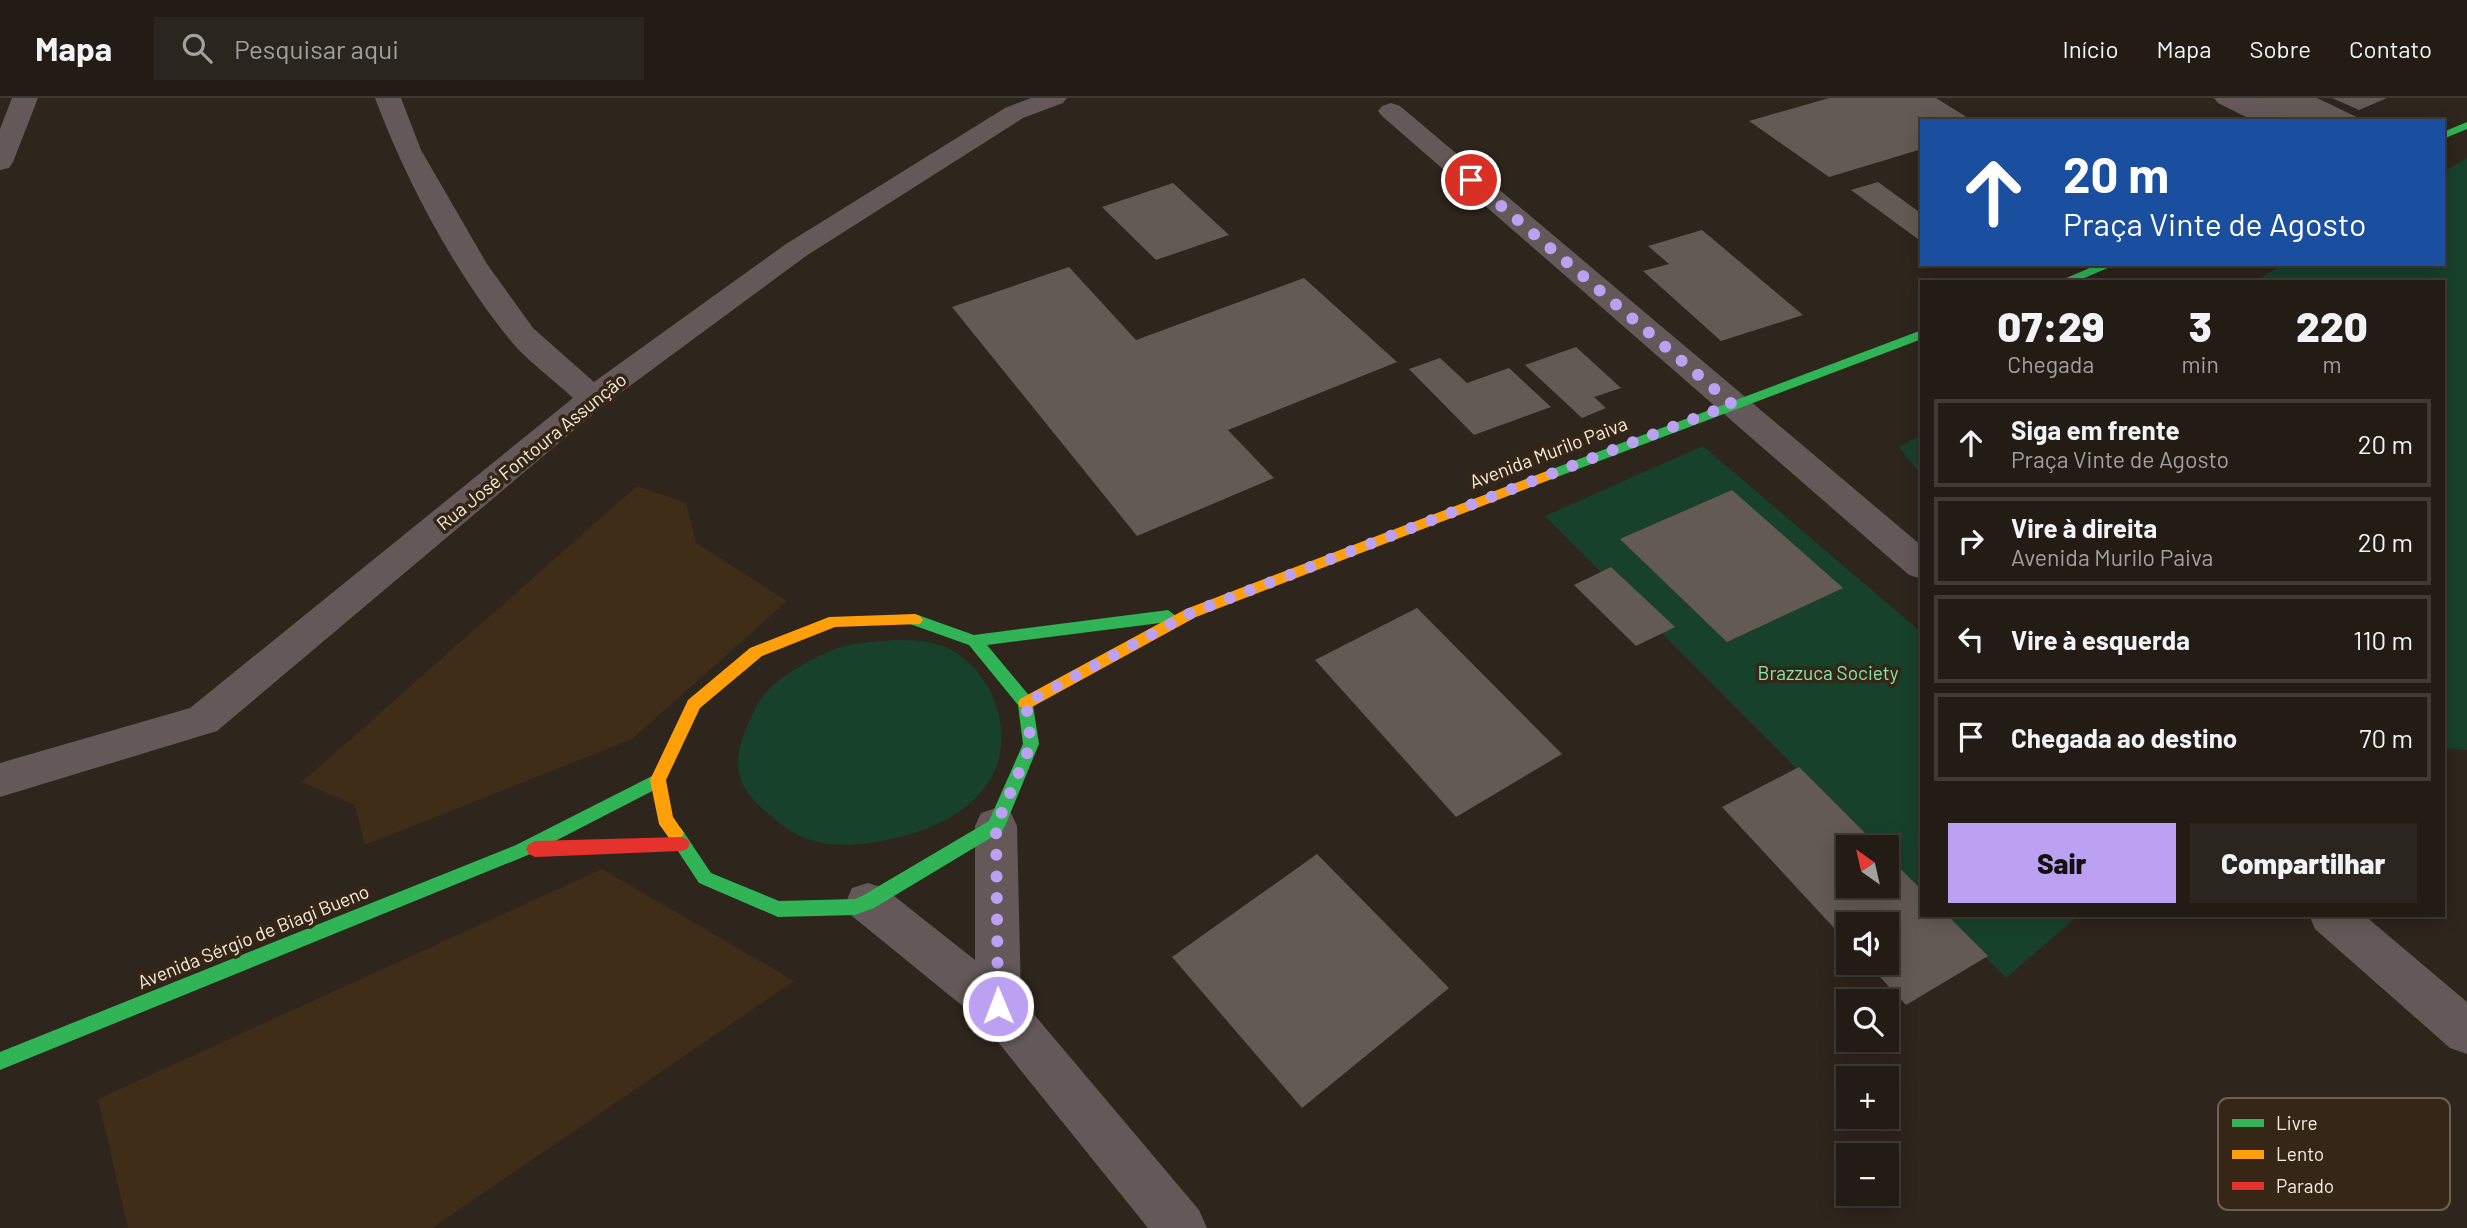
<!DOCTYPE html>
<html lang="pt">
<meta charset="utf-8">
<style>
:root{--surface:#221c15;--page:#2a251e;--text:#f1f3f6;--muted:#a2a1a0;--line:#3f3a34;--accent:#bca0f2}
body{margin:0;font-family:Barlow,sans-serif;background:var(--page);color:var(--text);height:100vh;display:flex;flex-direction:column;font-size:26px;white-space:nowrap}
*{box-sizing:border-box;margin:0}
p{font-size:23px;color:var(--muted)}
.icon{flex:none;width:38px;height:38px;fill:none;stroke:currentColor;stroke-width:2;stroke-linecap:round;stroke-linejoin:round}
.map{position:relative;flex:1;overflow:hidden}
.panel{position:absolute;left:1920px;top:182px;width:525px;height:637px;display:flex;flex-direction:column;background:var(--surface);border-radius:0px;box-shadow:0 4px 18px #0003,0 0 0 2px var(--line)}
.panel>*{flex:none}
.hud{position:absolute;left:1920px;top:21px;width:525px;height:147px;border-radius:0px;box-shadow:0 4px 18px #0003,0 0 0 2px var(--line);background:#1a4fa0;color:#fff;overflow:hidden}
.needle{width:46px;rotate:326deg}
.tools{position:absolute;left:1836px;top:737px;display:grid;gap:14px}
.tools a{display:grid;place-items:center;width:63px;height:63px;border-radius:0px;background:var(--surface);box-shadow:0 4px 18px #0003,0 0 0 2px var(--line);font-size:35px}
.pin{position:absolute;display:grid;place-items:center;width:60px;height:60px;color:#fff;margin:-30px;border:4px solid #fff;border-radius:50%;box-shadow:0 2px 7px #0007}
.me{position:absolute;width:77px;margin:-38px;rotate:359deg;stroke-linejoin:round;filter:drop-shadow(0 0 5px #0008)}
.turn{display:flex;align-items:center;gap:24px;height:147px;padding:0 28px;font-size:32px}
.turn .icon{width:91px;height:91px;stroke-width:2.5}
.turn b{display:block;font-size:49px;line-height:60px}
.eta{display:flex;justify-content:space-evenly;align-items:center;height:119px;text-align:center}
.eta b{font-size:42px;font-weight:800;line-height:49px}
.button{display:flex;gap:14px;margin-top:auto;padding:14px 28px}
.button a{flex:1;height:80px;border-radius:0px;background:var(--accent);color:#111;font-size:28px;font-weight:800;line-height:80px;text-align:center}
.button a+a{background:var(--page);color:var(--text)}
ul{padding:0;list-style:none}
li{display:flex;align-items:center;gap:21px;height:88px;margin:0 14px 10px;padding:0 14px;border:4px solid var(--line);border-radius:0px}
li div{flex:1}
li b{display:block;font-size:26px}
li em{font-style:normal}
header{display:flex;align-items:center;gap:42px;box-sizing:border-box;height:98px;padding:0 35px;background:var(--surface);border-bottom:2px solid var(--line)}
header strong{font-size:33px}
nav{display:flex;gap:38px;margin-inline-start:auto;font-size:24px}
.search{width:490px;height:63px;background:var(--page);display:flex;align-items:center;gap:18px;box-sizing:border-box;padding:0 24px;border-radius:0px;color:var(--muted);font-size:26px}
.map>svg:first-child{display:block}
</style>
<header>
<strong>Mapa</strong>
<div class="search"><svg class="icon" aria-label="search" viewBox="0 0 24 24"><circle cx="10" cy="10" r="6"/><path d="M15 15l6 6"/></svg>Pesquisar aqui</div>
<nav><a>Início</a><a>Mapa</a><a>Sobre</a><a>Contato</a></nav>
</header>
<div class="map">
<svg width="2467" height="1130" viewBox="0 0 2467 1130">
<rect width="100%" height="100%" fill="#2e251c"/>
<g fill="#3f2d18">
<polygon points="637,388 686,405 696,445 787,503 632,641 365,747 355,707 302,684"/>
<polygon points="602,771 794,883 432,1130 128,1130 98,1001"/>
</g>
<g fill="#18412c">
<polygon points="2467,60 2467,652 2443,650 2443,184 2253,184 2284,166 2443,166 2443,74"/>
<polygon points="1921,337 1921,377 1899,349"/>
<polygon points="1703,348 1921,534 1921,795 1887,760 1886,749 1875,749 1545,418"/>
<path d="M892,542C913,542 935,542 953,553C994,576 1015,636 992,678C972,715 931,732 892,741C867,746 839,750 814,743C794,738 780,726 765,713C733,686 732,661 749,624C754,612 761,598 771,589C789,573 813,560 835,551C853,544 873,544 892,542Z"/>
<polygon points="1944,817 2079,817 2006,880"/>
</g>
<g fill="#635b53">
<polygon points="1829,0 1936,0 1973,23 1922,23 1922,51 1829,79 1749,23"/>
<polygon points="2239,0 2317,0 2365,23 2285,23"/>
<polygon points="2332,0 2387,0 2359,12"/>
<polygon points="1878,84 1922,116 1922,144 1851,92"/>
<polygon points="1173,85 1229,137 1156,162 1102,109"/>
<polygon points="1702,132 1803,217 1721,243 1643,173 1669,166 1648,148"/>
<polygon points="1069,169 1136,242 1304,180 1397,264 1228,332 1274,380 1137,438 952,209"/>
<polygon points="1576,249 1621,290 1594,299 1606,310 1582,320 1525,267"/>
<polygon points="1440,260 1467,285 1509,270 1551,309 1474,337 1409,271"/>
<polygon points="1732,392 1843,490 1727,544 1620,441"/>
<polygon points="1611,469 1675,529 1636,548 1574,487"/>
<polygon points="1417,510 1562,656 1456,719 1315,562"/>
<polygon points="1799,669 1879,749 1848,749 1848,788 1886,788 1886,757 1922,792 1922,817 1947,817 1988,858 1906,907 1866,864 1886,864 1886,826 1848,826 1848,845 1722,709"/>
<polygon points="1317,756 1449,890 1302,1010 1172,859"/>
</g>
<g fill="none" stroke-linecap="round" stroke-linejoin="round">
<g fill="#645958" fill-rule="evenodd">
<polygon points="12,0 38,0 13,64 9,70 0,72 0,31"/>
<path d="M375,0H401L421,52L487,166L533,230L594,284L786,146L1005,10L1031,0H1067L1063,5L1023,20L806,158L604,307L217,633L0,699V665L190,610L573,300C553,281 527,263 510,242C454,173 406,83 375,0Z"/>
<polygon points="2214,0 2247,0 2284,18 2288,23 2254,23 2218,5"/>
<polygon points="1391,5 1400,8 1922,448 1922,481 1909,477 1382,18 1378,13 1382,8"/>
<polygon points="996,710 1011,715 1017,728 1021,901 1199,1112 1207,1130 1148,1130 981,923 852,818 846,804 852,790 868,785 884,790 975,862 975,728 981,715"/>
<polygon points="2309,817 2364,817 2467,904 2467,956 2450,950 2315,831"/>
</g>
<g fill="#30b455" fill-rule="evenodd">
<polygon points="2467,24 2467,31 2443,41 2443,34"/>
<polygon points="2099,166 2117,166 2075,184 2057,184"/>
<polygon points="1922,232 1922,241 1557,379 1552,381 1545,376 1547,373"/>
<polygon points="1168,512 1176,518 1168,524 987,547 1032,601 1039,646 1005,728 1002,733 874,810 855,817 778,819 699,785 666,735 669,730 675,728 681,730 711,775 779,803 855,801 862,798 989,723 1023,646 1018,607 969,547 910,526 907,522 910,518 915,516 974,537"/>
<polygon points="658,675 664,677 666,682 664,687 528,757 0,972 0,954 516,747"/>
</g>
<g fill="#ff9f0a" fill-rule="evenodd">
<polygon points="1552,371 1559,376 1557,379 1196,519 1032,609 1020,609 1018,605 1020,601 1186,511"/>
<polygon points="915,516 920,518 923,522 920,526 835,529 762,558 700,610 666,682 673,719 684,735 681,740 675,742 669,740 659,726 650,682 688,602 750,550 829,519"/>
</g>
<polygon fill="#e5322d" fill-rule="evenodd" points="681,739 687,741 690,746 687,751 681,753 535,759 529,756 526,751 529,746 535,743"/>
</g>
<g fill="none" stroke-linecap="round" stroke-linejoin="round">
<polyline stroke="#bca0f2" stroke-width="12" stroke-dasharray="0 21.6" points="998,908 996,728 1031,646 1026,605 1191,515 1732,306 1471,82"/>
</g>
<g text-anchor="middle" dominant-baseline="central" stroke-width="7" stroke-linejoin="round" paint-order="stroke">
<g font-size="19" fill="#f6ece1" stroke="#352615">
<text transform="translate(531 353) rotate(-39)">Rua José Fontoura Assunção</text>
<text transform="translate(1548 354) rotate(-21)">Avenida Murilo Paiva</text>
<text transform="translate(253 838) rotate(-22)">Avenida Sérgio de Biagi Bueno</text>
</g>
<g font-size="19" fill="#81e8b1" stroke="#352615">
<text x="1828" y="574">Brazzuca Society</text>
</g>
</g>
<rect x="2218" y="1000" width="232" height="112" rx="10" fill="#352615" stroke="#6f6152" stroke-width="2"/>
<rect x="2232" y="1021" width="32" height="8" fill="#30b455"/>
<rect x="2232" y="1052" width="32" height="9" fill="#ff9f0a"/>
<rect x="2232" y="1084" width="32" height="8" fill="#e5322d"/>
<g font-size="19" fill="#f6ece1">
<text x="2276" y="1032">Livre</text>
<text x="2276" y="1063">Lento</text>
<text x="2276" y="1095">Parado</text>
</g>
</svg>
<div class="tools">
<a><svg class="needle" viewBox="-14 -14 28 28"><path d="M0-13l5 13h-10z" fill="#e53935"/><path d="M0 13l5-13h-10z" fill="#a2a1a0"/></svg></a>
<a><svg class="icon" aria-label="sound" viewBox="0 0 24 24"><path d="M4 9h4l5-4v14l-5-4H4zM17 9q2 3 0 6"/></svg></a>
<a><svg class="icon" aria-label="search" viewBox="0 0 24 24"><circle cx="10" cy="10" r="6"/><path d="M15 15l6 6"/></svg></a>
<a>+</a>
<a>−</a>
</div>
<div class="pin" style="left:1471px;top:82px;background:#d93025"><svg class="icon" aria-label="arrive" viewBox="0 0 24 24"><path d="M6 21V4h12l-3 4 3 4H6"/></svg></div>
<svg class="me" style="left:998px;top:908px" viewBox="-20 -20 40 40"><circle r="17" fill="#bca0f2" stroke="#fff" stroke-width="3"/><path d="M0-11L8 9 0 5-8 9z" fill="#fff"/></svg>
<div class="hud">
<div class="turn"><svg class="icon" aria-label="ahead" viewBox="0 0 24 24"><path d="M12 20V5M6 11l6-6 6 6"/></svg><div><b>20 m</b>Praça Vinte de Agosto</div></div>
</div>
<section class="panel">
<div class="eta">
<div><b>07:29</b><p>Chegada</p></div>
<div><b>3</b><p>min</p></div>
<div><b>220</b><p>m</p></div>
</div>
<ul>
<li><svg class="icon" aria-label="ahead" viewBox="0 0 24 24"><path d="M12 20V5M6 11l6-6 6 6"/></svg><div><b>Siga em frente</b><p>Praça Vinte de Agosto</p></div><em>20 m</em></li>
<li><svg class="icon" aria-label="right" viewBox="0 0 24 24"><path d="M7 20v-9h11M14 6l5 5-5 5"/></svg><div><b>Vire à direita</b><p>Avenida Murilo Paiva</p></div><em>20 m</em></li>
<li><svg class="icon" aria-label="left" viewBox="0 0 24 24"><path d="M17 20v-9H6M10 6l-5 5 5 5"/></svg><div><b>Vire à esquerda</b></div><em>110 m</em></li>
<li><svg class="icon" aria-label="arrive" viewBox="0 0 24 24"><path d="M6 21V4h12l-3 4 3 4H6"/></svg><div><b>Chegada ao destino</b></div><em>70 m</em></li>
</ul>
<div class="button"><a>Sair</a><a>Compartilhar</a></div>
</section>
</div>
